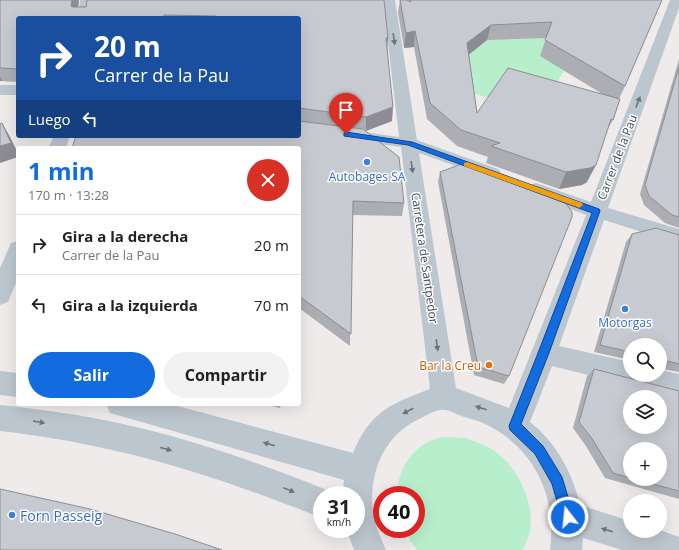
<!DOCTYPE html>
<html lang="es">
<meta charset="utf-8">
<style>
:root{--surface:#fff;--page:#f2f2f2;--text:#202124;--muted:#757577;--line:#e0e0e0;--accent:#136be0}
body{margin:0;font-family:"Open Sans",sans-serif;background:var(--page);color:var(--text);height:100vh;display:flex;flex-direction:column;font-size:15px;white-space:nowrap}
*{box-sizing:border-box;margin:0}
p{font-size:13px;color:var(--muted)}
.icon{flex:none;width:22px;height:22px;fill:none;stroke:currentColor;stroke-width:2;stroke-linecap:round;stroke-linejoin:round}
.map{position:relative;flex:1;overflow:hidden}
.panel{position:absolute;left:16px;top:146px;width:285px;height:260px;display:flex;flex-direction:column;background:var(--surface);border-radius:4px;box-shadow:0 4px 16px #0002}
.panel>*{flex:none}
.banner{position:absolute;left:16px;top:16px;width:285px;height:122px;border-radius:4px;box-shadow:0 4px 16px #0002;background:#1a4fa0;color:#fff;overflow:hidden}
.tools{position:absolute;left:623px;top:338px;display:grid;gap:8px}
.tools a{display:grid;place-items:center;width:44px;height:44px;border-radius:50%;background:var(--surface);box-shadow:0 4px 16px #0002;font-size:20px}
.speed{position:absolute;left:313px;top:486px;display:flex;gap:8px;font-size:20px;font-weight:700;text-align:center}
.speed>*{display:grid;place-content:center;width:52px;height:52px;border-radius:50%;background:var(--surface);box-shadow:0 4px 16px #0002;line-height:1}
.speed small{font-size:10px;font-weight:400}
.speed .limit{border:6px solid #d22;background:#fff;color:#111}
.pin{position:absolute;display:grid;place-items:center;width:34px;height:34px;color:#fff;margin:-41px -17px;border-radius:50% 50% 50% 0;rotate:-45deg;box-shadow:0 0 4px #0007}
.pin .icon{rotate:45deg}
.me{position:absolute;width:44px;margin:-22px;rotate:344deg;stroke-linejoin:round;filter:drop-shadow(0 0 3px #0008)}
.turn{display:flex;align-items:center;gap:14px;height:84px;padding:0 12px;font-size:18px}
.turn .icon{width:52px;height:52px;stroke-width:2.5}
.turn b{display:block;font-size:28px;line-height:34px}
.then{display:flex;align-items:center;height:38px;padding:0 12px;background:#0003;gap:8px;font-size:15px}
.round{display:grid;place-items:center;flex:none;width:42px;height:42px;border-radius:21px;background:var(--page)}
.overview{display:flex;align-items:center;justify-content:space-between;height:68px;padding:0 12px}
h1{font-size:24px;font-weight:700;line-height:30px;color:var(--accent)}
.cta{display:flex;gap:8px;margin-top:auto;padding:8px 12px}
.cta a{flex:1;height:46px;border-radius:24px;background:var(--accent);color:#fff;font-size:16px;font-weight:700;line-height:46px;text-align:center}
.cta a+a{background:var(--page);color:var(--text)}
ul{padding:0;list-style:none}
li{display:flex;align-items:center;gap:12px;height:60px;padding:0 12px;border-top:1px solid var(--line)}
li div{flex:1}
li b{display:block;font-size:15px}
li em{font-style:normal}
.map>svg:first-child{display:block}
</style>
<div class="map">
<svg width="679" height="550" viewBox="0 0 679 550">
<rect width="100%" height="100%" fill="#efebeb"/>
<g fill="#b7efcd">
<polygon points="578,14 540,56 564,70 540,113 468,92 468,37"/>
<path d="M466,438C480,443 494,448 504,459C526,480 541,523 522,550H417L404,531V529H416V495H397C397,472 412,446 435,439C444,436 457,438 466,438Z"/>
</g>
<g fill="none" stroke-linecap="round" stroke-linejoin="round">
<g fill="#bcc6cf" fill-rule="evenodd">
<polygon points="80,0 92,0 90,18 78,18"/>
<path d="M383,0H395L417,140L498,169L501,173L498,177L492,179L419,153L456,388L509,408L586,215L529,193L527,189L529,185L536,183L591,202L670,0H679V8L608,208L679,229V244L604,220L559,346L630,362V375H660V370L679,374V398L552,366L530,422C556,442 573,474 580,505L630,521V531L660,530L679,537V550H622L583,538L582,550H550C557,500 537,452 491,427C481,421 470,419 459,415C455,414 450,410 445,410C437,408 424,417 417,420C380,439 367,479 374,519C377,530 382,540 386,550H354L346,529H356V495H342L344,480L110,413L106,404H170L353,453C370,412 390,404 430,389L401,147L299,133V123L399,137Z"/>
<rect x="0" y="85" width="18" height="10"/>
<polygon points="54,136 70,136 66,148 48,148"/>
<polygon points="18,241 18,278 8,302 0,305 0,268 11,243"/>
<polygon points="0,371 18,373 18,397 0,395"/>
<path d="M0,405C41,409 82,415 123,424C191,439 257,462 322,488L333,492L334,495H322V518C214,475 116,444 0,431Z"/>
</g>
</g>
<g fill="#acaeb4" fill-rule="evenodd">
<polygon points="0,0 79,0 78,7 384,0 392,121 365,131 404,203 402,216 352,215 350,346 299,308 299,18 18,18 18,82 0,81"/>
<path d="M400,0H662L625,86L619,99L613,120L607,130L587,182L582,185L559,189L486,163L488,157L457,146L427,119L414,47L404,48L398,12ZM546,38L540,56L604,95L477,113L469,55L487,40Z"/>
<polygon points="679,59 679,228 665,223 644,205 640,194"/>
<polygon points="440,172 509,376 504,384 474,375 438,182"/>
<polygon points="632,234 679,235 679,372 663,369 660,372 660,345 630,345 630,360 594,352 626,242"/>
<path d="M594,369L679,391V499L605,478L586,446L573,428L587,376ZM630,449L660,479H630Z"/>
<polygon points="265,404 281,404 280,408"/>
</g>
<g fill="#8c8d92">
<polygon points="72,0 79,0 77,18 71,6"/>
<polygon points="491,25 487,40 464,58 467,43"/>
<polygon points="415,31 414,47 404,48 406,33"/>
<polygon points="386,38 388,38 387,51"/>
<polygon points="0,76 2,81 0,81"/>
<polygon points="393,107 392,121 366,131 366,117"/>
<polygon points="2,123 10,137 18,153 18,157 0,163 0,146"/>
<polygon points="596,165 587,182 582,185 559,189 566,172"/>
<polygon points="299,342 300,350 299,353"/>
</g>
<g fill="#c8cad1" stroke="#8c8d92" fill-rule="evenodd">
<polygon points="0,0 72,0 71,6 73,7 86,7 87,0 384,0 388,38 386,38 393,107 366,117 299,108 299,18 215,18 216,16 164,15 163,18 18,18 18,69 0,68"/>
<polygon points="400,0 407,0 411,2 410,0 662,0 625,86 545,40 552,22 491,25 467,43 477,113 508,68 620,99 613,120 611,119 596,165 590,168 566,172 491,146 500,143 461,130 430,103 415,31 406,33"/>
<polygon points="679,67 679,217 672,215 649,196 645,185"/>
<polygon points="299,121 363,129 399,157 404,203 353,201 351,334 299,296 299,148 72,148 76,136 299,136"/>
<polygon points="2,123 11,143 0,146 0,124"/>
<polygon points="467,162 561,196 572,212 572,217 509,376 478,367 440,172"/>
<polygon points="656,228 679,235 679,364 668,361 666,366 660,366 660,345 630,345 630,352 600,345 632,234"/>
<path d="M594,369L679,391V491L635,479H660V449H630V478L613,473L593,440L579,422ZM630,397H660V427H630Z"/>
<polygon points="0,489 90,509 175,534 222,550 0,550"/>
</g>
<defs><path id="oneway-solid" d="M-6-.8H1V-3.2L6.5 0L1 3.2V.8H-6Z"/></defs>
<g fill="#68737c">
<use href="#oneway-solid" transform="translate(394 39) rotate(82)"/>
<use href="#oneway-solid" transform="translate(638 102) rotate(-69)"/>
<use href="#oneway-solid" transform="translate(412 167) rotate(82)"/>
<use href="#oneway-solid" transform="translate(437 345) rotate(82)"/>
<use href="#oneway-solid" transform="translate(481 408) rotate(-163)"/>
<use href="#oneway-solid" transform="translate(408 411) rotate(152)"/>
<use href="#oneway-solid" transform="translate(39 422) rotate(10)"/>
<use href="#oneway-solid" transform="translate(269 444) rotate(-164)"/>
<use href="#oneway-solid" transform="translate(166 449) rotate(15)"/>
<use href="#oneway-solid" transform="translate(289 490) rotate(22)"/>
<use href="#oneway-solid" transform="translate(607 530) rotate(-162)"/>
</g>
<polygon fill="#136be0" stroke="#0c4692" points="346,132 412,142 599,209 600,211 549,353 521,424 543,446 562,477 574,517 572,522 568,523 563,522 552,484 535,454 510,430 509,426 538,353 592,213 408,145 344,136 344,133"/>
<polygon fill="#f59e0b" points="467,162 582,203 583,205 579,208 577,207 464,166 464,163"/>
<g fill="#3f7fe0" stroke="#fff" stroke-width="1.5">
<circle cx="367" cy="162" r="4"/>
<circle cx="625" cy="309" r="4"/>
<circle cx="12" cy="515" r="4"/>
</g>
<circle fill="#e8710a" stroke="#fff" stroke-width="1.5" cx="489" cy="365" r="4"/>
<g text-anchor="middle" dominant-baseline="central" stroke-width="3" stroke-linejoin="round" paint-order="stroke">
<g font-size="12" fill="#444f59" stroke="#fff">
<text transform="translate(617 157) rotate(-69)">Carrer de la Pau</text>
<text transform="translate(425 258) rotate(82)">Carretera de Santpedor</text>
</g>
<g font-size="12" fill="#366cbe" stroke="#fff">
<text x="367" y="176">Autobages SA</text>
<text x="625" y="322">Motorgas</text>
</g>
<g font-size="12" fill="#c56008" stroke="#fff" text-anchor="end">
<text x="481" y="365">Bar la Creu</text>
</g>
<g font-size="14" fill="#366cbe" stroke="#fff" text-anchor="start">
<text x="20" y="515">Forn Passeig</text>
</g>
</g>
</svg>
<div class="tools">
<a><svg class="icon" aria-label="search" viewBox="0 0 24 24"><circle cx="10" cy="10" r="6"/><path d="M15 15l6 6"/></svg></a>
<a><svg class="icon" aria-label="layers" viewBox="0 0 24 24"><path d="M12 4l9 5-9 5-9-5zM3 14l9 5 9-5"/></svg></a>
<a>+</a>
<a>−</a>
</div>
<div class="speed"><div>31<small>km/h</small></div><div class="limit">40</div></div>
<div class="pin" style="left:346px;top:134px;background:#d93025"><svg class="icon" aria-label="arrive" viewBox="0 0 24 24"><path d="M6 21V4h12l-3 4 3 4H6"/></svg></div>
<svg class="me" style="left:568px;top:517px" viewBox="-20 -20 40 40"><circle r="17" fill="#136be0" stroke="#fff" stroke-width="3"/><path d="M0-11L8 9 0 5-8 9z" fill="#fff"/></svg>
<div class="banner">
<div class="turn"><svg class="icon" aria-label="right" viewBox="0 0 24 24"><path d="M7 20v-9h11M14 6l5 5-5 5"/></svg><div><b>20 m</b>Carrer de la Pau</div></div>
<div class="then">Luego<svg class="icon" aria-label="left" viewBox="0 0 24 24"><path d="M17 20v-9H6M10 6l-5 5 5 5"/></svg></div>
</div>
<section class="panel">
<div class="overview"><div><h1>1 min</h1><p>170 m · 13:28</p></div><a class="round" style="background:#d93025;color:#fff"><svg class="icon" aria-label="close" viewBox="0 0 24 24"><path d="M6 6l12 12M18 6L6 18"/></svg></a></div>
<ul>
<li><svg class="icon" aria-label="right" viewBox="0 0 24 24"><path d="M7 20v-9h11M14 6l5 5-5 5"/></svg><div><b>Gira a la derecha</b><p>Carrer de la Pau</p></div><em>20 m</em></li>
<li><svg class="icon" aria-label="left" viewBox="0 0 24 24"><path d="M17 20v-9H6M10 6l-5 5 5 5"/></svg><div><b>Gira a la izquierda</b></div><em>70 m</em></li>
</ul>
<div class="cta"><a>Salir</a><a>Compartir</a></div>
</section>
</div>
